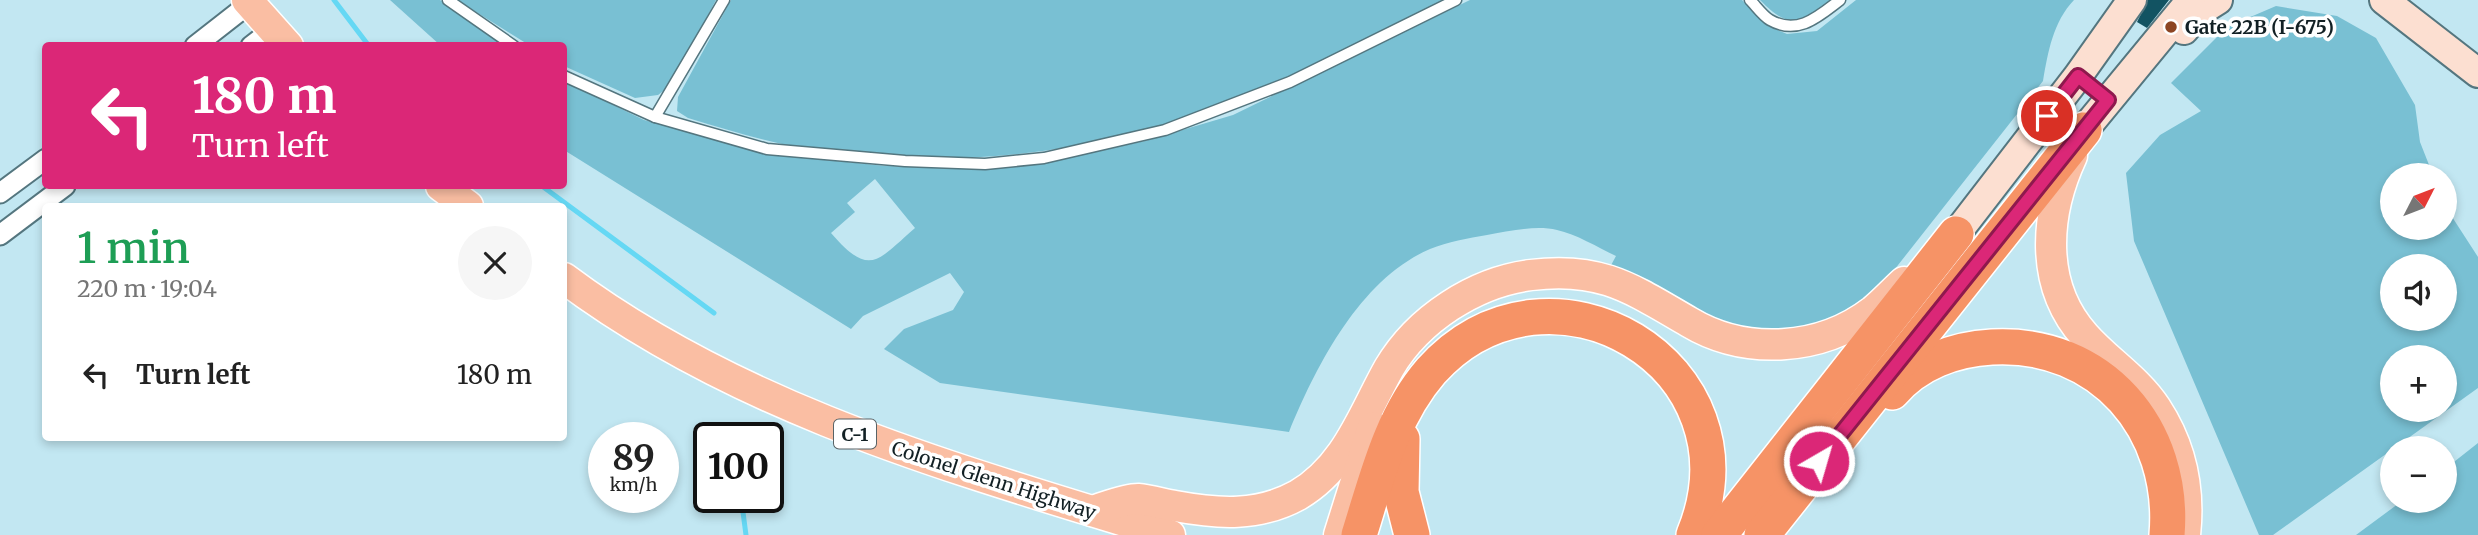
<!DOCTYPE html>
<meta charset="utf-8">
<style>
:root{--surface:#fff;--page:#f6f6f6;--text:#222;--muted:#767676}
body{margin:0;font-family:Merriweather,serif;background:var(--page);color:var(--text);height:100vh;display:flex;flex-direction:column;font-size:26px;white-space:nowrap}
*{box-sizing:border-box;margin:0}
p{font-size:23px;color:var(--muted)}
.icon{flex:none;width:38px;height:38px;fill:none;stroke:currentColor;stroke-width:2;stroke-linecap:round;stroke-linejoin:round}
.map{position:relative;flex:1;overflow:hidden}
.panel{position:absolute;left:42px;top:203px;width:525px;height:238px;display:flex;flex-direction:column;background:var(--surface);border-radius:7px;box-shadow:0 4px 10px #0003}
.panel>*{flex:none}
.guide{position:absolute;left:42px;top:42px;width:525px;height:147px;border-radius:7px;box-shadow:0 4px 10px #0003;background:#db2777;color:#fff;overflow:hidden}
.needle{width:46px;rotate:48deg}
.buttons{position:absolute;left:2380px;top:163px;display:grid;gap:14px}
.buttons a{display:grid;place-items:center;width:77px;height:77px;border-radius:50%;background:var(--surface);box-shadow:0 4px 10px #0003;font-size:35px}
.speed{position:absolute;left:588px;top:422px;display:flex;gap:14px;font-size:35px;font-weight:700;text-align:center}
.speed>*{display:grid;place-content:center;width:91px;height:91px;border-radius:50%;background:var(--surface);box-shadow:0 4px 10px #0003;line-height:1}
.speed small{font-size:18px;font-weight:400}
.speed .limit{border:4px solid #111;border-radius:10px;background:#fff;color:#111}
.pin{position:absolute;display:grid;place-items:center;width:60px;height:60px;color:#fff;margin:-30px;border:4px solid #fff;border-radius:50%;box-shadow:0 2px 7px #0007}
.me{position:absolute;width:77px;margin:-38px;rotate:38deg;stroke-linejoin:round;filter:drop-shadow(0 0 5px #0008)}
.turn{display:flex;align-items:center;gap:24px;height:147px;padding:0 35px;font-size:32px}
.turn .icon{width:91px;height:91px;stroke-width:2.5}
.turn b{display:block;font-size:49px;line-height:60px}
.round{display:grid;place-items:center;flex:none;width:74px;height:74px;border-radius:37px;background:var(--page)}
.head{display:flex;align-items:center;justify-content:space-between;height:119px;padding:0 35px}
h1{font-size:42px;font-weight:600;line-height:52px;color:#1e9e55}
ul{padding:0;list-style:none}
li{display:flex;align-items:center;gap:21px;height:105px;padding:0 35px}
li div{flex:1}
li b{display:block;font-size:26px}
li em{font-style:normal}
.map>svg:first-child{display:block}
</style>
<div class="map">
<svg width="2478" height="535" viewBox="0 0 2478 535">
<rect width="100%" height="100%" fill="#c2e7f2"/>
<g fill="#79c0d3" fill-rule="evenodd">
<polygon points="390,0 440,0 505,45 440,45"/>
<polygon points="457,0 716,0 670,86 658,95 635,98 564,66 564,46 529,45"/>
<path d="M731,0H1445C1372,36 1300,75 1224,104C1102,152 968,168 838,154C787,148 737,133 688,118L677,111L678,97Z"/>
<path d="M1470,0H1742L1768,26L1787,34L1817,31L1856,0H2074C2053,22 2048,52 2043,81L1876,293L1842,319L1774,334L1717,324L1609,269L1616,256C1597,247 1576,234 1557,230C1536,225 1508,231 1487,235C1468,238 1448,242 1430,249C1360,279 1316,366 1289,432L940,383L884,349L904,329L953,310L964,292L950,273L863,316L851,329L564,150V81L644,120L769,154L885,166L983,168L1062,159L1145,141L1233,115ZM875,179L915,228C877,261 870,278 831,233L855,212L847,203Z"/>
<path d="M1760,0H1833C1802,24 1790,31 1760,0Z"/>
<path d="M2276,6L2337,16L2376,38L2415,105L2420,142L2433,175H2392V228H2445V206L2478,257V388L2273,535H2259L2134,241L2126,173L2160,135L2201,111L2171,83L2227,27ZM2445,266V318H2392V266ZM2445,357V410H2392V357Z"/>
<polygon points="2478,443 2478,535 2356,535 2402,501 2445,500 2445,469"/>
</g>
<g fill="none" stroke-linecap="round" stroke-linejoin="round">
<g stroke="#65d8f4" stroke-width="5">
<polyline points="334,0 369,46"/>
<polyline points="542,186 714,313"/>
<polyline points="733,430 733,438"/>
<polyline points="741,497 746,535"/>
</g>
</g>
<polygon fill="#125362" points="2148,0 2169,0 2147,28 2137,22"/>
<g fill="none" stroke-linecap="round" stroke-linejoin="round">
<defs>
<g id="lane">
<polyline points="448,0 514,46"/>
<path d="M1750,0C1756,6 1763,16 1770,20C1798,36 1819,16 1840,0"/>
<polyline points="564,76 655,117 767,149 905,161 985,164 1044,158 1165,130 1290,82 1456,0"/>
<polyline points="2078,77 2108,100"/>
<polyline points="655,117 724,0"/>
</g>
<g id="street">
<polyline points="195,46 250,3"/>
<polyline points="251,46 273,29"/>
<polyline points="0,193 46,159"/>
<polyline points="0,235 65,186"/>
</g>
<g id="secondary">
<polyline points="2384,0 2478,73"/>
<polyline points="2184,30 2199,12 2218,0"/>
<polyline points="2084,130 2191,0"/>
<polyline points="1956,234 2078,76 2132,0"/>
</g>
<g id="primary">
<polyline points="247,0 288,46"/>
<path d="M2072,156C2045,214 2039,285 2085,336C2107,361 2137,379 2156,408C2181,446 2190,490 2185,535"/>
<polyline points="441,186 468,206"/>
<path d="M564,278C743,412 960,470 1170,535"/>
<path d="M1092,511C1106,507 1124,499 1138,499C1150,500 1163,504 1175,506C1218,514 1258,517 1298,495C1347,466 1363,414 1389,368C1418,319 1475,282 1531,275C1601,266 1632,289 1689,322C1746,356 1821,351 1873,311C1884,302 1894,291 1904,282"/>
<polyline points="1339,535 1373,427"/>
</g>
<g id="highway">
<path d="M1892,392C1917,363 1954,349 1992,347C2101,341 2176,429 2167,535"/>
<polyline points="1402,439 1401,492 1412,535"/>
<path d="M1359,535C1377,478 1391,417 1431,371C1549,240 1764,365 1694,535"/>
<polyline points="1719,535 1956,234"/>
<polyline points="1762,535 2084,130"/>
</g>
</defs>
<use href="#lane" stroke="#54767f" stroke-width="13"/>
<use href="#street" stroke="#54767f" stroke-width="23"/>
<use href="#secondary" stroke="#54767f" stroke-width="32"/>
<use href="#primary" stroke="#fff" stroke-width="33"/>
<use href="#highway" stroke="#fff" stroke-width="38"/>
<use href="#lane" stroke="#fff" stroke-width="10"/>
<use href="#street" stroke="#fff" stroke-width="19"/>
<use href="#secondary" stroke="#fcdfd1" stroke-width="28"/>
<use href="#primary" stroke="#fabea3" stroke-width="30"/>
<use href="#highway" stroke="#f69366" stroke-width="35"/>
</g>
<g fill="none" stroke-linecap="round" stroke-linejoin="round">
<defs>
<polyline id="route" points="1819,461 2108,100 2078,76 2047,116"/>
</defs>
<use href="#route" stroke="#8e194d" stroke-width="18"/>
<use href="#route" stroke="#db2777" stroke-width="12"/>
</g>
<circle fill="#8c4522" stroke="#fff" stroke-width="2.5" cx="2171" cy="27" r="7"/>
<g text-anchor="middle" dominant-baseline="central" stroke-width="7" stroke-linejoin="round" paint-order="stroke">
<rect fill="#fff" stroke="#596366" stroke-width="2" x="834" y="419.5" width="42" height="29" rx="5"/>
<g font-size="18" font-weight="bold" fill="#122024">
<text x="855" y="434">C-1</text>
</g>
<g font-size="19" font-weight="bold" fill="#122024" stroke="#fff" text-anchor="start">
<text x="2185" y="27">Gate 22B (I-675)</text>
</g>
<g font-size="19" fill="#122024" stroke="#fff">
<text transform="translate(994 480) rotate(18)">Colonel Glenn Highway</text>
</g>
</g>
</svg>
<div class="buttons">
<a><svg class="needle" viewBox="-14 -14 28 28"><path d="M0-13l5 13h-10z" fill="#e53935"/><path d="M0 13l5-13h-10z" fill="#767676"/></svg></a>
<a><svg class="icon" aria-label="sound" viewBox="0 0 24 24"><path d="M4 9h4l5-4v14l-5-4H4zM17 9q2 3 0 6"/></svg></a>
<a>+</a>
<a>−</a>
</div>
<div class="speed"><div>89<small>km/h</small></div><div class="limit">100</div></div>
<div class="pin" style="left:2047px;top:116px;background:#d93025"><svg class="icon" aria-label="arrive" viewBox="0 0 24 24"><path d="M6 21V4h12l-3 4 3 4H6"/></svg></div>
<svg class="me" style="left:1819px;top:461px" viewBox="-20 -20 40 40"><circle r="17" fill="#db2777" stroke="#fff" stroke-width="3"/><path d="M0-11L8 9 0 5-8 9z" fill="#fff"/></svg>
<div class="guide">
<div class="turn"><svg class="icon" aria-label="left" viewBox="0 0 24 24"><path d="M17 20v-9H6M10 6l-5 5 5 5"/></svg><div><b>180 m</b>Turn left</div></div>
</div>
<section class="panel">
<div class="head"><div><h1>1 min</h1><p>220 m · 19:04</p></div><a class="round"><svg class="icon" aria-label="close" viewBox="0 0 24 24"><path d="M6 6l12 12M18 6L6 18"/></svg></a></div>
<ul>
<li><svg class="icon" aria-label="left" viewBox="0 0 24 24"><path d="M17 20v-9H6M10 6l-5 5 5 5"/></svg><div><b>Turn left</b></div><em>180 m</em></li>
</ul>
</section>
</div>
